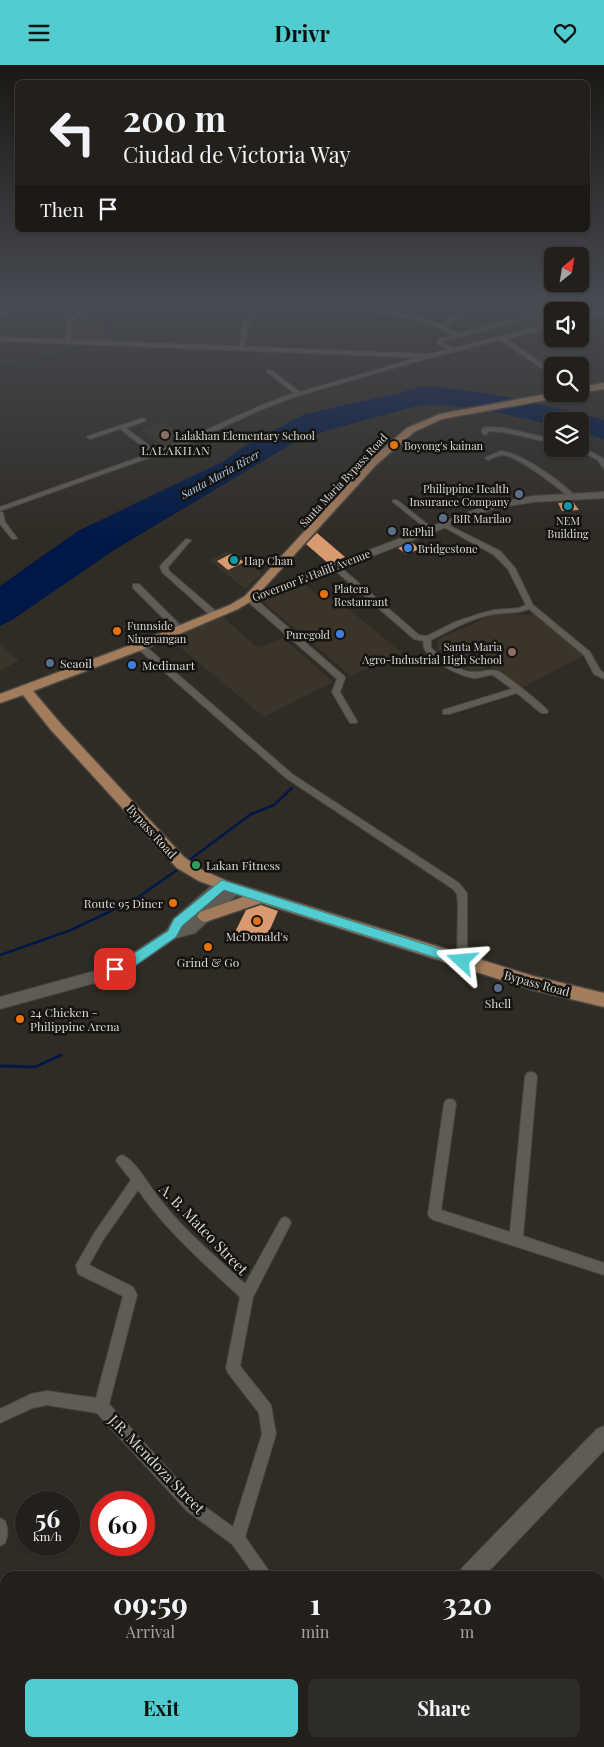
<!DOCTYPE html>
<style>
:root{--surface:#23201c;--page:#2f2d29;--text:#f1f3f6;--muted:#a3a3a3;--line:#403e3b;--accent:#51ccd1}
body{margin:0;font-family:"Playfair Display",serif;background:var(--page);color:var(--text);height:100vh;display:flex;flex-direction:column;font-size:19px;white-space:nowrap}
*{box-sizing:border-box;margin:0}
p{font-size:16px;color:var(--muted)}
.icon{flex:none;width:28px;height:28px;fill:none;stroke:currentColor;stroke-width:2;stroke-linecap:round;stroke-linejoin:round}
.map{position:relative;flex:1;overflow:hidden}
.panel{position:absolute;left:0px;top:1506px;width:605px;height:176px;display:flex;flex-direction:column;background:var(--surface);border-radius:15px 15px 0 0;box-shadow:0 1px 4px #0004,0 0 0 1px var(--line)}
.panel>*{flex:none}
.banner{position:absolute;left:15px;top:15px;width:575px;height:152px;border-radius:8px;box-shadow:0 1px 4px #0004,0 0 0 1px var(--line);background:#23201c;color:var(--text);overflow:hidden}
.needle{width:32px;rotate:30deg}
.controls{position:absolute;left:544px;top:182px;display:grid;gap:10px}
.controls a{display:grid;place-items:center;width:45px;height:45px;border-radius:8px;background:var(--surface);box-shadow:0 1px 4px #0004,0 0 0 1px var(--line);font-size:25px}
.speed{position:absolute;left:15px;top:1426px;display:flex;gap:10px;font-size:25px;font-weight:700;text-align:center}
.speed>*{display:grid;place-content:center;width:65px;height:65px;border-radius:50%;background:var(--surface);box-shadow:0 1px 4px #0004,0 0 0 1px var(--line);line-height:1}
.speed small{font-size:12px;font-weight:400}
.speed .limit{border:8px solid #d22;background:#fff;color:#111}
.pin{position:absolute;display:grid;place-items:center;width:42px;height:42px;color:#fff;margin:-21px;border-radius:10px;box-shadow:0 2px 8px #0006}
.me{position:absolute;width:55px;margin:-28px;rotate:289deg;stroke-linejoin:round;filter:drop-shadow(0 0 4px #0008)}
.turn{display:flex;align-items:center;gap:18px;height:105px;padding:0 25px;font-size:22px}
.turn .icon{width:65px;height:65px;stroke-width:2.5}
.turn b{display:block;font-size:35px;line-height:42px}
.then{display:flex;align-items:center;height:48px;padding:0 25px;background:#0003;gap:10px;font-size:19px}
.eta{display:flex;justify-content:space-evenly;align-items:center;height:85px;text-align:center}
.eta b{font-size:30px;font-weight:700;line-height:35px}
.primary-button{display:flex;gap:10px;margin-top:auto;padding:10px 25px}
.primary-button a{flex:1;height:58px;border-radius:8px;background:var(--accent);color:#111;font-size:20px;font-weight:700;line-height:58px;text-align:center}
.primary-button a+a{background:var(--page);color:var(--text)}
header{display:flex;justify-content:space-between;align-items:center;height:65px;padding:0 25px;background:var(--accent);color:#111;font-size:22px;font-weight:700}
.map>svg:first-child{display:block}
</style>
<header><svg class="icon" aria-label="menu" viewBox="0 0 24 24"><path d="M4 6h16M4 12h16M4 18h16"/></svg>Drivr<svg class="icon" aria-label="heart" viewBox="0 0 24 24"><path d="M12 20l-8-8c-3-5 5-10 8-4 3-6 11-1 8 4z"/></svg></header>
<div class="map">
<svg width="604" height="1682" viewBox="0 0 604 1682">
<rect width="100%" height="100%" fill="#2f2b25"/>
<g fill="#3a3429">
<polygon points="4,239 132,239 103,255 104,264 118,277 57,275 65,268 62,263 27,247 0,244 0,241"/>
<polygon points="165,357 189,374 166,383 141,365"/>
<polygon points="228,486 262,508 245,524 209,495"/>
<polygon points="303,518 323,535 334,532 402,588 351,611 260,534"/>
<polygon points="495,549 539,550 586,589 522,623 492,602 488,600 475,609 438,585 438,574"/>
<polygon points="223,552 258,583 283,573 333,617 264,652 170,574"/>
<polygon points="0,579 19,596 0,606"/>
</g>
<path fill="#001847" d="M421,321C486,325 541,339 604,355V374L580,367V356H552V360L491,346L447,340H421L332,364L295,377L114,485L15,553L0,561V521L78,466L224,396L248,379L305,349L396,329Z"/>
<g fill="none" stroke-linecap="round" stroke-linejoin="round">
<g stroke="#001847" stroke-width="1">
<polyline points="124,278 124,276 108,265 107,254 137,239"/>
<polyline points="100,280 124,280"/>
<polyline points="0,303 60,291 90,279"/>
</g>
<g stroke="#001847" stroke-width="2.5">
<polyline points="188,796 251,749 274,740 292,723"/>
<polyline points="0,890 71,865 134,835 180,803"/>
</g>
<polyline stroke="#001847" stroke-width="3" points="0,1001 35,1002 61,990"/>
</g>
<g fill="#d99a71">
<polygon points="573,437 579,445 562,446 558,438"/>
<polygon points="317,468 345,492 329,499 306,479"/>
<polygon points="412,478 420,484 406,489 398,483"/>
<polygon points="231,489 244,497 228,505 217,496"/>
<polygon points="261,840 278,846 265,876 235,867 246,845"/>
</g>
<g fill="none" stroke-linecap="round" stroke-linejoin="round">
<defs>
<g id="street">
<polygon points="94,239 100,239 75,254 71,259 73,268 68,277 64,277 67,268 66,258 71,252"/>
<polygon points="257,239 263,239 249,257 244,284 239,285 243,257"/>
<path d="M271,239H286L337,244L342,240C376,243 410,247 441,260L458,249L461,243L441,239H467C467,249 455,256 445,262L458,269L527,251L511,241L501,239H514L532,249L571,239H579L535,251L550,260V262H546L530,253L443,276V277L453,284V286L451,287L437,278L439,274L453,270C419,251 381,247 343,244L338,248Z"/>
<polygon points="484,239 505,243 509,247 506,249 501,245 482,242"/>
<polygon points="591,239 598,239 604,242 604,246"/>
<polygon points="15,242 17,245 0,251 0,247"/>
<path d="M430,289L433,291L432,292L297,331L260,345L187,379L0,446L3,448L5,457L17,473L16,474H12L0,459V442L151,388L120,364L90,374L87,372L88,371L143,353L146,355L145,356L126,363L156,386C203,369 247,344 294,328L267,307V305H271L300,327Z"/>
<polygon points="485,362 504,363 552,374 552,378 504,367 488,366 487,369 485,370 482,368 482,364"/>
<polygon points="580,381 602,393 604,395 604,403 602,402 598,395 578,384 580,384"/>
<path d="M501,386C522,388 562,417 576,432L571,433C558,423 519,391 503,390C498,390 493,393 488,395L485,393Z"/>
<polygon points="393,435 397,435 432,463 432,465 428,465 393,437"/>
<path d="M444,458L500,486L515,503L533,540L590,587L600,605L604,608V614L594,609L584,590L529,544C518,549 506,547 494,549C472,553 450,565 431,575V583C443,593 458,607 474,607C482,608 489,603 497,606C504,608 542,639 548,646L547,648H541L517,628L449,649H443V645L512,624L493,610C487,610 480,613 474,613C460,612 418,591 424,576L414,574L331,502L338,500L419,570L427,571L455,557L479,549L494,545L519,543L526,540L508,504L494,490L442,461L441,460Z"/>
<polygon points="186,474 191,475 168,502 169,506 218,548 218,552 212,552 162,507 160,502 161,500"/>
<polygon points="133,519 139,519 183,563 183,567 177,567 133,523"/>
<polygon points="246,531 252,531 344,611 345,613 340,627 357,656 356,658 350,658 332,627 337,614 246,535"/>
<polygon points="137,579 143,579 292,709 459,818 467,828 467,896 466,899 462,900 458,899 457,896 458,841 457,829 453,824 286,713 137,583"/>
<polygon points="531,1007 535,1008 537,1012 523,1171 604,1198 604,1210 434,1155 430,1153 428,1149 444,1039 446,1035 450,1034 454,1035 456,1039 441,1145 510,1167 525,1012 527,1008"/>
<path d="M122,1090C134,1095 143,1111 151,1122C177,1160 212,1188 245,1219L281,1154L285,1152L289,1154L291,1158L253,1232L240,1301L271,1340L276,1369L245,1472L269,1506L272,1511H255L232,1479L187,1446L97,1348L47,1340L32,1343L0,1358V1344L31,1329L47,1326L96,1333L123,1231L78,1209L76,1200L95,1167L131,1115L116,1096L118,1092ZM138,1125C167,1167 204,1198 240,1232L226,1303L228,1308L259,1348L262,1369L233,1462L197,1436L109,1339L137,1230L133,1222L89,1200L103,1175Z"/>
<path d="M0,1453L5,1456C8,1463 8,1471 5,1478L0,1481Z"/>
</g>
<g id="secondary">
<polygon points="604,245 604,249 580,255 580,251"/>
<polygon points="552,258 552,262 507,274 552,305 552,310 500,275 430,293 0,276 0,272 430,289"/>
<polygon points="604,427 604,433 533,437 495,443 288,524 249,536 244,533 490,439 533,431"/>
<polygon points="222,815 227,816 229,820 227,824 191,855 231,820 236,819 241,820 243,824 195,868 176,873 137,900 98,917 0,944 0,932 95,906 127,892 167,865 173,854 217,816"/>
<polygon points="604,1361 604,1385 484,1511 459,1511 462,1503 597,1364"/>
<polygon points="334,1678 357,1678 359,1682 335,1682"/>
</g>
<g id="primary">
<polygon points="604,318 604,324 580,328 580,322"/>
<polygon points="552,328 566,329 562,332 442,354 414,367 377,399 253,535 238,544 144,584 33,626 61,659 183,791 198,803 227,816 533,911 604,928 604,942 533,925 261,838 205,857 200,855 197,851 200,847 243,832 199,816 177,803 51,665 23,630 0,638 0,629 136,578 230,540 245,531 370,395 407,363 440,349"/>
</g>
</defs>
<use href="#street" stroke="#4a4642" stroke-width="2"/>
<use href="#secondary" stroke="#4a4642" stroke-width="2"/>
<use href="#primary" stroke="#4a4642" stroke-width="3"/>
<use href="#street" fill="#605c55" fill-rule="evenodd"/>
<use href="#secondary" fill="#605c55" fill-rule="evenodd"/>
<use href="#primary" fill="#a37c5b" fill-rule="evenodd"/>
</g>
<linearGradient id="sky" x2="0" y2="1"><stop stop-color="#1a1814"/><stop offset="0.5" stop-color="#474a51"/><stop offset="1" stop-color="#474a51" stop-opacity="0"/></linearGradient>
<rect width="604" height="474" fill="url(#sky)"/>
<polygon fill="#51ccd1" stroke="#358588" points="222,815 462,891 466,893 468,896 466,900 462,901 224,825 182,861 176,872 136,900 115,909 110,907 109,904 110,900 127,893 168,866 174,854"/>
<g fill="#8d6e63" stroke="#151411" stroke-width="2">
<circle cx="165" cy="370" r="5"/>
<circle cx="512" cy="587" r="5"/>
</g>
<g fill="#e8710a" stroke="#151411" stroke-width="2">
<circle cx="394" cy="380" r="5"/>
<circle cx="324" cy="529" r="5"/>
<circle cx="117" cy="566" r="5"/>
<circle cx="173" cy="838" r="5"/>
<circle cx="257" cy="856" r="5"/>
<circle cx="208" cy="882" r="5"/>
<circle cx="20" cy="954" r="5"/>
</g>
<g fill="#5c6f8a" stroke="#151411" stroke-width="2">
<circle cx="519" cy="429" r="5"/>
<circle cx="443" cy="453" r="5"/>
<circle cx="392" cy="466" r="5"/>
<circle cx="50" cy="598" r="5"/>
<circle cx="498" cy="923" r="5"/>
</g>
<g fill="#0f9aa8" stroke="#151411" stroke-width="2">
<circle cx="568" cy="441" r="5"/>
<circle cx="234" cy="495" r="5"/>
</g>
<g fill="#3f7fe0" stroke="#151411" stroke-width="2">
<circle cx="408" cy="483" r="5"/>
<circle cx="340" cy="569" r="5"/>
<circle cx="132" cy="600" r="5"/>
</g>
<circle fill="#2e9e5b" stroke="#151411" stroke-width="2" cx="196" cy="800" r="5"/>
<g text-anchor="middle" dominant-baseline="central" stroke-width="5" stroke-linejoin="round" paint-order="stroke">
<g font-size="11" fill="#dbd9d5" stroke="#151411" text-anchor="start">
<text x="175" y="370">Lalakhan Elementary School</text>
<text x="404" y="380">Boyong's kainan</text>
<text x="509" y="423" text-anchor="end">Philippine Health<tspan x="509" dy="13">Insurance Company</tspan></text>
<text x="453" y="453">BIR Marilao</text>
<text x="568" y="455" text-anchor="middle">NEM<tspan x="568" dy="13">Building</tspan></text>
<text x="402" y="466">RePhil</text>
<text x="418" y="483">Bridgestone</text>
<text x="244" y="495">Hap Chan</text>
<text x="334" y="523">Platera<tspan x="334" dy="13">Restaurant</tspan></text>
<text x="127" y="560">Funnside<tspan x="127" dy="13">Ningnangan</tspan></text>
<text x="330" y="569" text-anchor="end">Puregold</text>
<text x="502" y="581" text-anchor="end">Santa Maria<tspan x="502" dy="13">Agro-Industrial High School</tspan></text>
</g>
<g font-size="11" font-style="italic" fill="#afcefd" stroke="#151411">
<text transform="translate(220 409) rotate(-29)">Santa Maria River</text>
</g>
<g font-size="11" fill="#dbd9d5" stroke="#151411">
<text transform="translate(343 415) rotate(-47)">Santa Maria Bypass Road</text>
<text transform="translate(311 510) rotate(-21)">Governor F. Halili Avenue</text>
</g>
<g font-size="12" letter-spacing="1" fill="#dbd9d5" stroke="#151411">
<text x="176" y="385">LALAKHAN</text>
</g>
<g font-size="12" fill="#dbd9d5" stroke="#151411" text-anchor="start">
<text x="60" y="598">Seaoil</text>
<text x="142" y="600">Medimart</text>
<text x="206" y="800">Lakan Fitness</text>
<text x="163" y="838" text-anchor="end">Route 95 Diner</text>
<text x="257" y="871" text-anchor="middle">McDonald's</text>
<text x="208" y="897" text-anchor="middle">Grind &amp; Go</text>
<text x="498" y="938" text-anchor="middle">Shell</text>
<text x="30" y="947">24 Chicken -<tspan x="30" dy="14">Philippine Arena</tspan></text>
</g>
<g font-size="12" fill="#dbd9d5" stroke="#151411">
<text transform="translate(152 766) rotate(48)">Bypass Road</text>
<text transform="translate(537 918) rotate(15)">Bypass Road</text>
</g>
<g font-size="15" fill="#dbd9d5" stroke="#151411">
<text transform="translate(204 1164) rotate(46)">A. B. Mateo Street</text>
<text transform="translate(157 1399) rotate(46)">J.R. Mendoza Street</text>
</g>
</g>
</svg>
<div class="controls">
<a><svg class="needle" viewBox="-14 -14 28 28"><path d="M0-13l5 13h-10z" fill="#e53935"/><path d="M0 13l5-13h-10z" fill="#a3a3a3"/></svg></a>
<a><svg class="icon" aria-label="sound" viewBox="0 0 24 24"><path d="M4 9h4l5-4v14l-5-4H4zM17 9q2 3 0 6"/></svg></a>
<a><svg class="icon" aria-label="search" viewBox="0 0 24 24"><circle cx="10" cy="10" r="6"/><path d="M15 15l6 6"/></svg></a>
<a><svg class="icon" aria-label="layers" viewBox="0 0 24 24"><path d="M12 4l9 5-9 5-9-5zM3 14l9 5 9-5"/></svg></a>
</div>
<div class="speed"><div>56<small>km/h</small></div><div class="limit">60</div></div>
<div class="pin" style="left:115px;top:904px;background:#d93025"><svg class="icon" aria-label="arrive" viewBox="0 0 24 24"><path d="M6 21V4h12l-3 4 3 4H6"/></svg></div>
<svg class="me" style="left:462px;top:896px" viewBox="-20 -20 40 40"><path d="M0-17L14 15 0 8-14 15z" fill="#51ccd1" stroke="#fff" stroke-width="4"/></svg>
<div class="banner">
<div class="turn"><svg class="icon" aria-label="left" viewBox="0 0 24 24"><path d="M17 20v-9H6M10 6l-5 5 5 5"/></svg><div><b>200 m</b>Ciudad de Victoria Way</div></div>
<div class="then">Then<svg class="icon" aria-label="arrive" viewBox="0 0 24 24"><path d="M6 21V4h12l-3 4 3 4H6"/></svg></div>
</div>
<section class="panel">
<div class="eta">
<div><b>09:59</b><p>Arrival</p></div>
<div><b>1</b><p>min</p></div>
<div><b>320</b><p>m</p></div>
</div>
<div class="primary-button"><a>Exit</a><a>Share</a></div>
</section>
</div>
